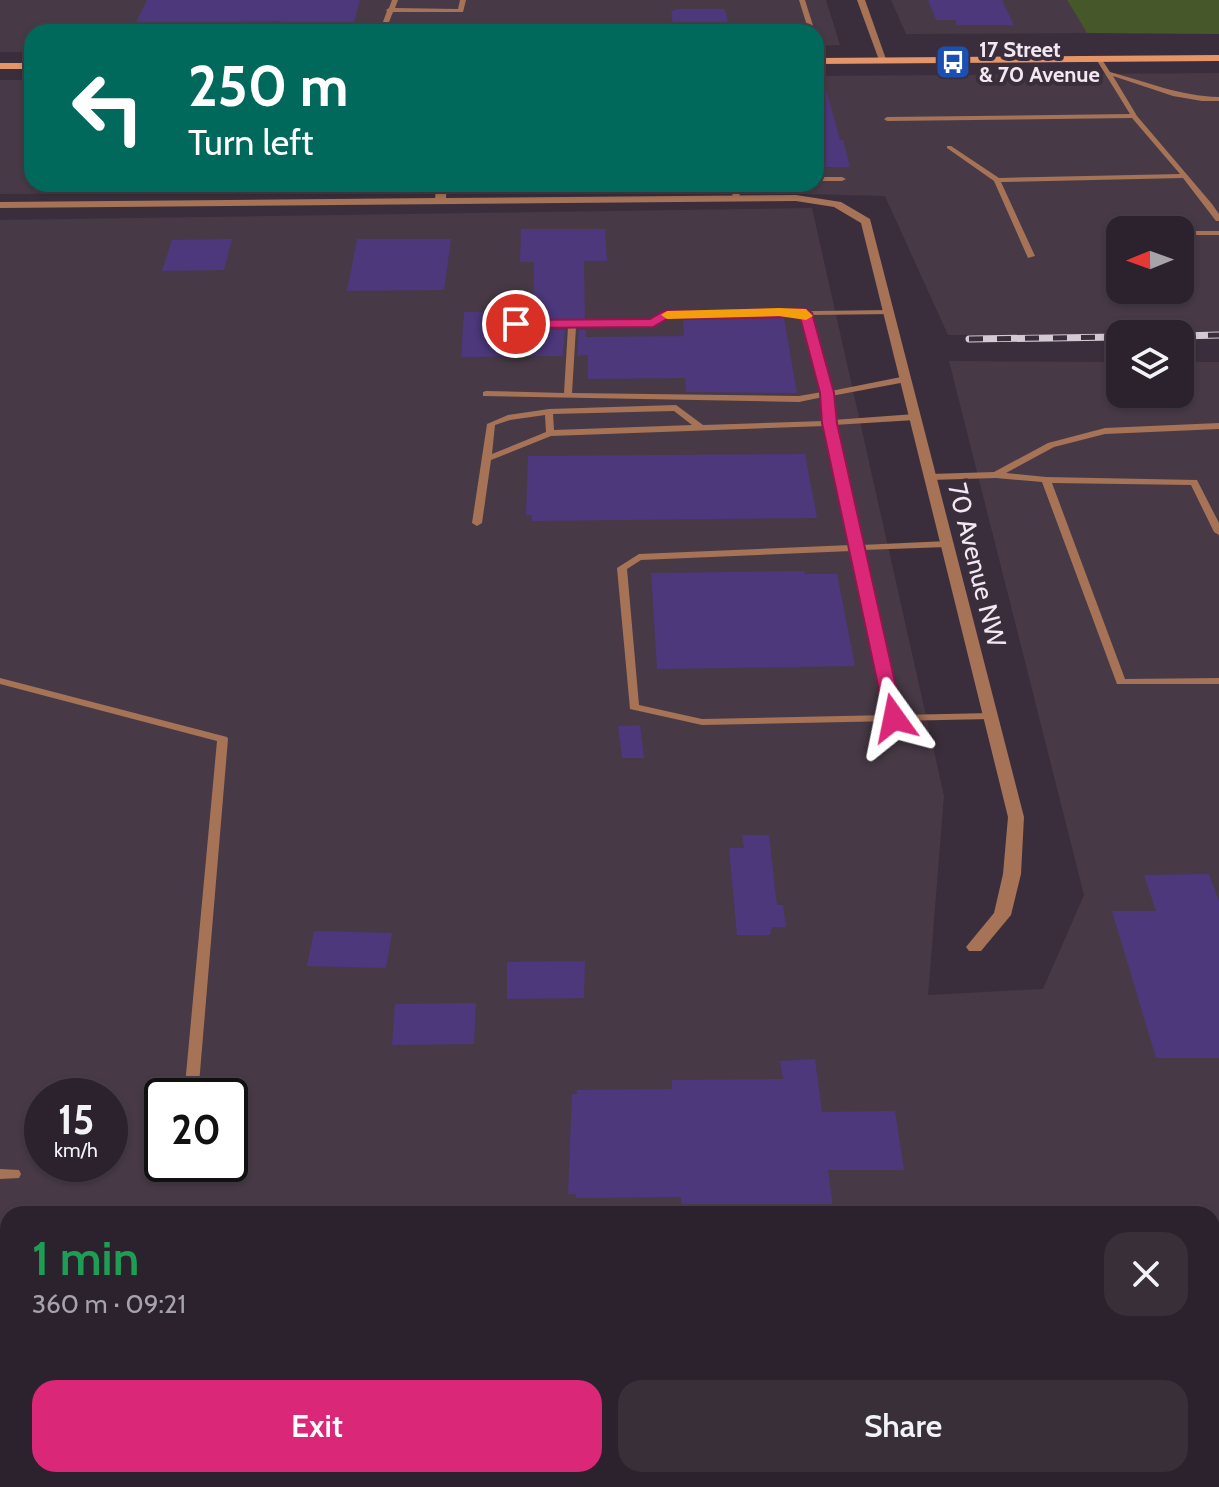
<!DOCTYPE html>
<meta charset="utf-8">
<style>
:root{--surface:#2c222d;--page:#382f39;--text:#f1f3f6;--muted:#a6a4aa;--line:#483f49;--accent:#db2777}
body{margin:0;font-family:Cabin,sans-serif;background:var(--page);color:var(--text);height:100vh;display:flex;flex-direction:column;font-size:30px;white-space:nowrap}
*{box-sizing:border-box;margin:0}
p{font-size:26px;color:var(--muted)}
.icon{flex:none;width:44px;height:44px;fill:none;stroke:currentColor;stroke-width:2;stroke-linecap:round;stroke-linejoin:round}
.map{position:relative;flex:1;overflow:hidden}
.sheet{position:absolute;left:0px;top:1206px;width:1220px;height:282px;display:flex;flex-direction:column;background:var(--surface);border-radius:24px 24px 0 0;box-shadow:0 2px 6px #0004,0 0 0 2px var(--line)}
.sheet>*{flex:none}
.banner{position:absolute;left:24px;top:24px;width:800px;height:168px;border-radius:24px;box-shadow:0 2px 6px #0004,0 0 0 2px var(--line);background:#00695c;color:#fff;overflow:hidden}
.needle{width:52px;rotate:269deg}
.buttons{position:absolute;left:1106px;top:216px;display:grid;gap:16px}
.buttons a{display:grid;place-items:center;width:88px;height:88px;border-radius:16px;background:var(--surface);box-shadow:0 2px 6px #0004,0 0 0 2px var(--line);font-size:40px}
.speed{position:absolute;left:24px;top:1078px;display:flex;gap:16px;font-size:40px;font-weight:700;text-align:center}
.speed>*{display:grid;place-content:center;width:104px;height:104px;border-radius:50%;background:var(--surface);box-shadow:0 2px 6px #0004,0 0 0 2px var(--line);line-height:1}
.speed small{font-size:20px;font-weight:400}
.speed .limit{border:4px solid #111;border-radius:12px;background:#fff;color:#111}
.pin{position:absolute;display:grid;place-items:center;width:68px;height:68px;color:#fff;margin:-34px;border:4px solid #fff;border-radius:50%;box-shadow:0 2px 8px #0007}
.me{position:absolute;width:88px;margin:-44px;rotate:348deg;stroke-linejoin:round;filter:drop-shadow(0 0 6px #0008)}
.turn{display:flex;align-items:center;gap:28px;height:168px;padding:0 32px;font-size:36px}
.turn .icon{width:104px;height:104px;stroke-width:2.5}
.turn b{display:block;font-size:56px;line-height:68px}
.round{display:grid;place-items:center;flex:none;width:84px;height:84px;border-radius:24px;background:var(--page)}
.overview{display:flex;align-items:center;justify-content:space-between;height:136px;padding:0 32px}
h1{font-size:48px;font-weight:600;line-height:60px;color:#1e9e55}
.action{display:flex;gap:16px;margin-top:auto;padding:16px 32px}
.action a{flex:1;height:92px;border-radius:24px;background:var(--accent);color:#fff;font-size:32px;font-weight:600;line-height:92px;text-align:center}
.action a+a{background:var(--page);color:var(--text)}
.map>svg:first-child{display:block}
</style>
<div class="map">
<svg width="1219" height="1487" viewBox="0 0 1219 1487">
<rect width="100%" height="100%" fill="#3b2e3c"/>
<g fill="#473a46" fill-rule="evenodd">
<polygon points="0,0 826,0 840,45 816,46 816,32 32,32 32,52 0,52"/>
<polygon points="891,0 1067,0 1087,33 906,34"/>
<path d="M1219,73V334L948,335L885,196L491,186L816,184V76ZM1120,230H1180V290H1120Z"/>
<polygon points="0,80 32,80 32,184 423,184 422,192 0,194"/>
<path d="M812,208L944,796L928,995L1043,989L1084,895L949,361L1120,362V394H1180V362H1219V1487H0V220ZM42,1096H110V1164H42ZM162,1096H230V1164H162ZM8,1214H1212V1480H8Z"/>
</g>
<polygon fill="#465829" points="1067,0 1219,0 1219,34 1087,33"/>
<g fill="#4c387b">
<polygon points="147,0 360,0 352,29 279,30 281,21 239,22 235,32 163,32 168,22 136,22"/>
<polygon points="928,0 1002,0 1014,25 957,25 955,20 936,20"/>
<polygon points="676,9 725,9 730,32 674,32 671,12"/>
<polygon points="822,75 840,140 843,140 850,167 816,167 816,76"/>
<polygon points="521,229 605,229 607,261 584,261 585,320 516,319 509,323 516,329 565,330 563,356 461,357 464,312 533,311 534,262 520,262"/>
<polygon points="232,239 224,270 162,271 172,240"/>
<polygon points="357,239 451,239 444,290 347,291"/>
<polygon points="784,318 797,393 686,392 685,378 588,379 588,355 577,356 579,330 586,330 586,337 684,336 683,320"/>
<polygon points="805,454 817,518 532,521 532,515 526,515 528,456"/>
<polygon points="804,571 805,574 837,574 855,666 657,669 651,573"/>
<polygon points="640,725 644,758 622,758 618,726"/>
<polygon points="742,835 769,835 777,905 783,905 786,927 772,927 770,935 737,935 729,848 744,848"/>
<polygon points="1209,874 1219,901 1219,1058 1156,1058 1112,911 1156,911 1144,875"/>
<polygon points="314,931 392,933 386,968 307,966"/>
<polygon points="585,961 584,998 507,999 507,962"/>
<polygon points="476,1003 474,1044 392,1045 395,1004"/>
<polygon points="815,1059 822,1112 895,1111 904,1170 828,1170 834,1214 682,1214 681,1197 576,1198 576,1194 568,1194 572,1094 577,1094 577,1090 672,1089 672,1080 783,1079 780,1061"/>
</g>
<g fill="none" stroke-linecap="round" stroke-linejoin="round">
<g fill="#a67357" fill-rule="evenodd">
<polygon points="392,0 398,0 395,8 458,9 460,0 466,0 463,12 393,12 385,32 353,32 356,30 380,30 387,11 386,10 389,8"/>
<polygon points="799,0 805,0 815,32 809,32"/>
<polygon points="466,26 469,28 468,32 462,32 464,27"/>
<polygon points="427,28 429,29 430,32 424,32"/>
<path d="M1099,57L1101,58L1110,72C1148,82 1179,96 1219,97V101H1202L1173,96L1113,76L1137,116L1212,204L1219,214V221H1216L1183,178L1001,182L1035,256L1028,258L994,181L947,148V146H951L999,178L1180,174L1132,118L887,121L884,119L887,117L1130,114L1096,59Z"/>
<polygon points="816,177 842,177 846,179 842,181 816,181"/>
<polygon points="731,184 739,184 740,201 733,199"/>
<rect x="1180" y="231" width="39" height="4"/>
<path d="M889,310H892V314L811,315L831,391L906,376L910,379L906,382L831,396L833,420L915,414L919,417L915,420L834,425L861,545L947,541L952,544L947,547L862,550L899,715L991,713L996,716L991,719L702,725L630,709L617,568L639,554L851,545L825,426L551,436L491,460L482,523L477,526L472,523L487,424L508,415L549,409L676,405L703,425L824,421L823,397L799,402L483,396V392L486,391L564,393L568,327L516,326L512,324L516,322L572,323L651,321L664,313ZM803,315L822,392L799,396L572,393L576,327L653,325L666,317ZM674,411L692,425L554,430L553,414ZM545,415L546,432L492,454L495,425L510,420ZM852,551L888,715L702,719L639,705L627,569L641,560Z"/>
<polygon points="1219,423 1219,429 1105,434 1054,447 1006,473 1046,477 1197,480 1219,523 1219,535 1214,532 1191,485 1052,483 1125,679 1219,678 1219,684 1117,684 1042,482 996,478 930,480 925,477 930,474 994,472 1048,443 1105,428"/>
<polygon points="0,678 227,737 228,739 198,1096 184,1096 217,741 0,684"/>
<polygon points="0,1169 19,1170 21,1174 19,1178 0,1179"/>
</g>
<g fill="#a67357" fill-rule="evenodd">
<polygon points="857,0 865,0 887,62 879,60"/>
<polygon points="437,184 447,184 446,198 796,195 841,202 870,219 1024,817 1021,874 1011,915 981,951 969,951 966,947 994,913 1003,874 1008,817 861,223 834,207 796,201 0,208 0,202 435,198"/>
</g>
<g fill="#e69568" fill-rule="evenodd">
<polygon points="1219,55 1219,61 816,64 816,58"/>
<rect x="0" y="63" width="32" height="6"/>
</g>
<defs>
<g id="rail">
<polyline points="1180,336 1219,335"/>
<polyline points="969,339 1120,337"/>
</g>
</defs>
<use href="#rail" stroke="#d3cad4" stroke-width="7"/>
<use href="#rail" stroke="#3b2e3c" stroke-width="5" stroke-dasharray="14" stroke-linecap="butt"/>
</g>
<polygon fill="#db2777" stroke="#8e194d" stroke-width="2" points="806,309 812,313 834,393 837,423 903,718 894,724 885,718 822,423 820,393 800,317 667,319 653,327 516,328 509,324 516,320 650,319 664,311"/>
<polygon fill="#f59e0b" points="779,308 806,309 813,316 806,320 779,316 667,319 661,315 667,311"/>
<defs>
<symbol id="bus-square" viewBox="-11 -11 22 22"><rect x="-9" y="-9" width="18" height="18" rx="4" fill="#1a4fb4" stroke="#3b2e3c"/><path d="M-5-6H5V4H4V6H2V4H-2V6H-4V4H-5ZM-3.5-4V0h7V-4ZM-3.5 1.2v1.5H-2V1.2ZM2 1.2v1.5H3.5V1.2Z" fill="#fff"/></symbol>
</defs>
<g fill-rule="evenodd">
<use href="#bus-square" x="933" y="42" width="40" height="40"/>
</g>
<g text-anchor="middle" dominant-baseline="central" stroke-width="8" stroke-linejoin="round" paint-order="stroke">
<g font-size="22" font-weight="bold" fill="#f1e8f2" stroke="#3b2e3c" text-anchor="start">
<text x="979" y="49">17 Street<tspan x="979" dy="25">&amp; 70 Avenue</tspan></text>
</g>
<g font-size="26" fill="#f1e8f2" stroke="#3b2e3c">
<text transform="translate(977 565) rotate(76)">70 Avenue NW</text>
</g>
</g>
</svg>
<div class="buttons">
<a><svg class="needle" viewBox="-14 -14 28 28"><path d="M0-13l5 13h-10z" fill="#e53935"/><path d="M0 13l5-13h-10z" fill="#a6a4aa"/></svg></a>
<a><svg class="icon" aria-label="layers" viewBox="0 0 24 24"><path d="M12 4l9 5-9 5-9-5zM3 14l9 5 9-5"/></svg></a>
</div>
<div class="speed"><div>15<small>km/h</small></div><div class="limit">20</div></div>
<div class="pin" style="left:516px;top:324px;background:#d93025"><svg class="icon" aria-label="arrive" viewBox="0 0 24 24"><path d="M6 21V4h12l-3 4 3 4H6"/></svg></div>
<svg class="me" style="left:894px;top:718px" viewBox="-20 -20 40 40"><path d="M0-17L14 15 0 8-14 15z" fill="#db2777" stroke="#fff" stroke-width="4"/></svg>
<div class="banner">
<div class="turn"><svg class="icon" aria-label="left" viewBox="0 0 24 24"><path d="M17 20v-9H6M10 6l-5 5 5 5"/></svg><div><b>250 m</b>Turn left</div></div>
</div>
<section class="sheet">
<div class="overview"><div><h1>1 min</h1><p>360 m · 09:21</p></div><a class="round"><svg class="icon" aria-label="close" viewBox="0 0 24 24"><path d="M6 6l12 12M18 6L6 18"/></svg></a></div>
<div class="action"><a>Exit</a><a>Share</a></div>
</section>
</div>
